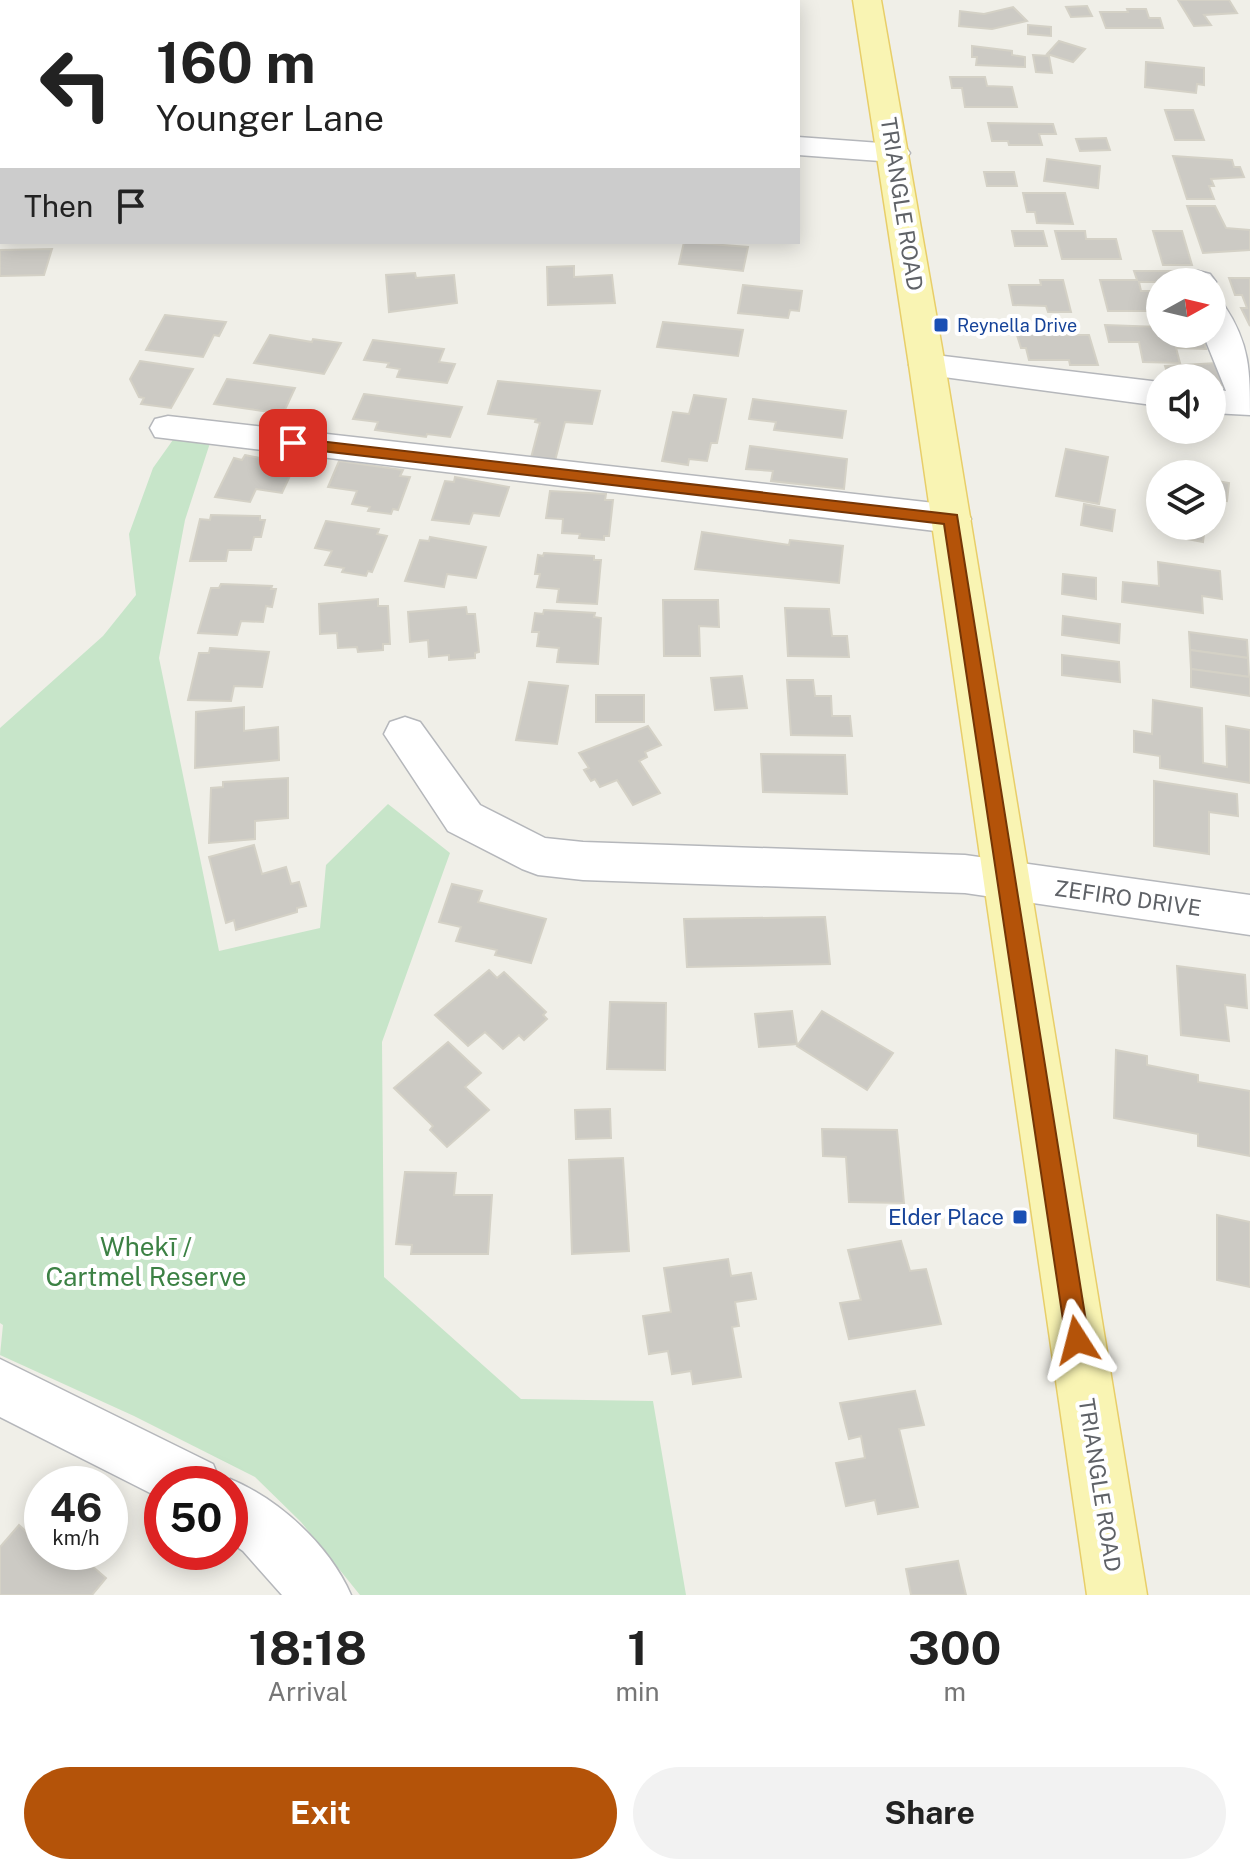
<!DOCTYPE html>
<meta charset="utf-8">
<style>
:root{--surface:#fff;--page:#f2f2f2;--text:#222;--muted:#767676;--accent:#b45309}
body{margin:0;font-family:"Public Sans",sans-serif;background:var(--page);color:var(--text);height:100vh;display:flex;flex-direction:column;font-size:30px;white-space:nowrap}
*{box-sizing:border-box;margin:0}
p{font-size:26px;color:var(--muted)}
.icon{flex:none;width:44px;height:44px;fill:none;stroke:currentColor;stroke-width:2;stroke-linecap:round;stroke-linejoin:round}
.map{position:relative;height:1595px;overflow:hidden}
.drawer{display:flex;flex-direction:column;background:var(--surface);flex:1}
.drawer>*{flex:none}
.top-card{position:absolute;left:0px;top:0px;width:800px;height:244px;box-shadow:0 4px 20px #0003;background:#fff;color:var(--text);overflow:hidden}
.needle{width:52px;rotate:82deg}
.fabs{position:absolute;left:1146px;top:268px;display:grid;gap:16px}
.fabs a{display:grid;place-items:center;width:80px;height:80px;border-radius:50%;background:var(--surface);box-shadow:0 4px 20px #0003;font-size:40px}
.speed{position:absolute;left:24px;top:1466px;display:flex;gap:16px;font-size:40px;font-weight:700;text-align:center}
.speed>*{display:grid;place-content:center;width:104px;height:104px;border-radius:50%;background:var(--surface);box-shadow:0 4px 20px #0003;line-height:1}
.speed small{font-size:20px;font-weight:400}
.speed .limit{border:12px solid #d22;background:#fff;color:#111}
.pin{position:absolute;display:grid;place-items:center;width:68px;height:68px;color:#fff;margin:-34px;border-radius:16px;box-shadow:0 4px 12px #0006}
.me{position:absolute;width:88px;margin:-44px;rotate:351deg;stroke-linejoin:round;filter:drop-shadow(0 0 6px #0008)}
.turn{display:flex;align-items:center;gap:28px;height:168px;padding:0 24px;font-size:36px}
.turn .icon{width:104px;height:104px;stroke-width:2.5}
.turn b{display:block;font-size:56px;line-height:68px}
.then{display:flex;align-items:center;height:76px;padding:0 24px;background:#0003;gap:16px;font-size:30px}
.eta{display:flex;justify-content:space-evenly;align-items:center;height:136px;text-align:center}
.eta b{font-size:48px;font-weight:700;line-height:56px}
.button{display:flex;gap:16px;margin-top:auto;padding:16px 24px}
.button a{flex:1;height:92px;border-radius:48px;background:var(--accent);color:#fff;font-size:32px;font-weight:700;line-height:92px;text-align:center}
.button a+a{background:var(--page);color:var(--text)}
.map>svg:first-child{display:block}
</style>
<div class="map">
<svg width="1250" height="1595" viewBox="0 0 1250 1595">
<rect width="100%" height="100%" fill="#f0efe8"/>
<polygon fill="#c7e5c9" points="175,437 210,443 185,520 159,658 219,951 320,928 326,865 388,804 450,853 382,1042 384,1277 521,1399 653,1401 686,1595 360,1595 301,1522 255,1477 134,1416 0,1355 3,1325 0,1323 0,728 103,636 136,595 129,534 153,468"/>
<g fill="#cccac4" stroke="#d4d1c6" stroke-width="2">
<polygon points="1178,0 1229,0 1237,13 1204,15 1211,25 1194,26"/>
<polygon points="1087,6 1092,16 1071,17 1066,7"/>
<polygon points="1013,7 1027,21 992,29 959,26 960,11 984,14"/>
<polygon points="1127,9 1146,9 1149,18 1160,18 1163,28 1106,28 1100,12 1128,12"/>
<polygon points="1028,25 1051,27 1051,36 1028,34"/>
<polygon points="1059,41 1085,49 1073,62 1047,54"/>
<polygon points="972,46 1012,51 1012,55 1025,57 1025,67 976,65 977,57 972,57"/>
<polygon points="1033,55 1049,56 1052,73 1036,72"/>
<polygon points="1146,62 1204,68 1204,85 1197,84 1196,93 1145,87"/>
<polygon points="950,77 985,77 987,86 1012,87 1017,107 965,107 962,88 952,88"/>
<polygon points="1165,110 1193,110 1204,140 1175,140"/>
<polygon points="988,123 1053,124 1056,134 1039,134 1042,145 1009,145 1008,141 992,141"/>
<polygon points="1106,138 1110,150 1080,151 1076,139"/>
<polygon points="1173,156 1232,160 1234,167 1240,167 1244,177 1211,179 1214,186 1209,186 1214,199 1187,199"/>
<polygon points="1047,159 1100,166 1098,188 1044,181"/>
<polygon points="984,172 1014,172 1017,186 987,186"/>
<polygon points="1023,193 1065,193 1073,224 1037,223 1035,212 1027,212"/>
<polygon points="1187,206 1215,206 1226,228 1250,230 1250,250 1203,253"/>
<polygon points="1012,231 1043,231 1047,246 1015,246"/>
<polygon points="1055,231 1085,231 1086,239 1116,239 1121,259 1062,259"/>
<polygon points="1153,231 1182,231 1192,265 1163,265"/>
<polygon points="684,242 748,247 743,271 679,264"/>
<polygon points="52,249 44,275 0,276 0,250"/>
<polygon points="574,266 574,277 612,275 615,303 548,305 547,267"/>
<polygon points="1134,271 1177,271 1181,282 1139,282 1141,291 1159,291 1160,311 1108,311 1100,280 1137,280"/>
<polygon points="415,273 416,278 454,275 457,303 389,312 386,275"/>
<polygon points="1229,278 1250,278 1250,326 1241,308 1247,308 1242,295 1235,295"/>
<polygon points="1040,280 1063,280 1071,312 1048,312 1046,306 1013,305 1009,285 1041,285"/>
<polygon points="743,285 802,291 799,311 790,310 788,318 738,313"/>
<polygon points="165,315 226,322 219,336 214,335 203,357 146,350"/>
<polygon points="663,322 743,330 738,356 657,347"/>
<polygon points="1026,325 1059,325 1061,335 1089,335 1098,365 1070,365 1069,360 1029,360 1026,348 1021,348 1016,332 1028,332"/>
<polygon points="1105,325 1160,327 1160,334 1202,334 1206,349 1176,348 1180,363 1143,362 1139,342 1109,342"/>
<polygon points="270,335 312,342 313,339 341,343 324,374 254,363"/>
<polygon points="373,340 444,349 439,362 455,364 447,383 397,377 400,369 387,367 389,363 364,360"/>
<polygon points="140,361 193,369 171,408 141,404 144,398 139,397 130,379"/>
<polygon points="1217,363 1224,385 1212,385 1212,378 1169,378 1165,366"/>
<polygon points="227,379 295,388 283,414 214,404"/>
<polygon points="498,381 600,391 592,424 565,422 555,461 531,458 540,423 535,422 536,419 488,414"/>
<polygon points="364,394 462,407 450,437 427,434 426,437 375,430 378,422 353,419"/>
<polygon points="694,395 726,399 717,443 711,443 707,461 689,459 688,465 662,461 673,412 689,414"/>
<polygon points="753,399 846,411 842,438 774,430 776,422 749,419"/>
<polygon points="750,446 847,459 844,489 771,481 773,471 746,469"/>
<polygon points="1066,449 1108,457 1099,504 1056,496"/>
<polygon points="245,455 295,465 282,493 256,489 250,502 215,497 234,458 242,460"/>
<polygon points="339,461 403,470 400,476 410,477 398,510 393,509 391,514 368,511 370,507 352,504 357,491 328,487"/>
<polygon points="455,477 509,487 499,516 473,513 469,524 432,520 445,481 454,482"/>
<polygon points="1212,480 1229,483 1227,501 1212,498"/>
<polygon points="550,491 606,494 605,500 613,500 609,536 604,536 604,540 579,538 580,534 562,533 563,519 546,518"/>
<polygon points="1084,504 1115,510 1112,531 1081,525"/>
<polygon points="211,515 260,516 260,520 265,520 261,537 254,537 251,550 228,550 226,561 190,561 200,519 210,520"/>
<polygon points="326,521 379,529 377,534 387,536 372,572 368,571 366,576 342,572 344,568 325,565 332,551 315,548"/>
<polygon points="1172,526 1205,526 1203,542 1171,536"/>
<polygon points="702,532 789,545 790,540 843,546 839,583 695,569"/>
<polygon points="430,537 486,547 476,578 447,574 444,587 405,581 420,540 429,541"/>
<polygon points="544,553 594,556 594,560 601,560 597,604 557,602 559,589 537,587 540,574 535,574 538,555 543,556"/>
<polygon points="1158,562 1220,571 1222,599 1202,596 1203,613 1122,602 1123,582 1159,586"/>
<polygon points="1063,574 1096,578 1096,599 1062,594"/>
<polygon points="221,584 272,586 271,589 276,589 272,607 266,606 263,622 241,621 237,635 198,633 211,588 219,588"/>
<polygon points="378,599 378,606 388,606 390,644 383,644 383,650 358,652 357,647 338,648 337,633 320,634 319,604"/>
<polygon points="663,600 718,600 719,627 699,626 700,656 664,656"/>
<polygon points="466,607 467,614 475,614 479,652 475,653 475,658 449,660 449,655 429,657 428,640 410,642 408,612"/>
<polygon points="785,608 829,609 832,636 847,636 849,657 788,656"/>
<polygon points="544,610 595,613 594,617 601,618 598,664 557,662 559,648 537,646 539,632 532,632 535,613 543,614"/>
<polygon points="1063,616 1120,624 1119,643 1062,635"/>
<polygon points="1189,632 1247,640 1248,658 1190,650"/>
<polygon points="210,648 269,652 262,687 234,686 231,701 188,700 199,653 209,653"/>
<polygon points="1190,650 1248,658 1249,677 1191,669"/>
<polygon points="1062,655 1119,662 1120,682 1062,675"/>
<polygon points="1191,669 1250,677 1250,696 1191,687"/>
<polygon points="742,676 747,708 715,710 711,678"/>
<polygon points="787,680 813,680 815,696 831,696 832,716 850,716 852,736 791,735"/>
<polygon points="529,682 568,686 557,744 516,740"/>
<rect x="596" y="695" width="48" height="27"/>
<polygon points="1153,700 1202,708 1203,763 1227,767 1226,726 1250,730 1250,783 1160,768 1160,756 1134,752 1134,731 1152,734"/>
<polygon points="244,707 244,731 278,727 279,760 195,768 196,712"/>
<polygon points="648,726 661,745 645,752 647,757 639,761 660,793 633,805 617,780 600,787 595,779 591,781 584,770 589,768 579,753"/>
<polygon points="761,754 845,755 847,794 763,792"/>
<polygon points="288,778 288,818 255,821 255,839 209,843 211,788 223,787 223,782"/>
<polygon points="1154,781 1237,794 1238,816 1209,812 1209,854 1154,846"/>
<polygon points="254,845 262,874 286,867 291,884 299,882 306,906 297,908 297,912 236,930 234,920 226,923 209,857"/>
<polygon points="452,884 482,891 478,902 546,919 531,963 495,955 497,950 456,941 461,927 439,922"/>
<polygon points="825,917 830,964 687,967 684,919"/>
<polygon points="1177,966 1245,975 1247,1008 1225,1005 1229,1041 1181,1035"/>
<polygon points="489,970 497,978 504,972 546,1012 543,1015 547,1019 524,1040 519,1035 503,1049 485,1032 468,1046 435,1015"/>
<polygon points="610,1002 666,1003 665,1070 607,1069"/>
<polygon points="792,1011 797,1044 759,1047 755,1014"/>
<polygon points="822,1011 893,1053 867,1090 797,1046"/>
<polygon points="448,1042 481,1073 465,1087 489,1110 447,1147 430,1130 433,1126 394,1088"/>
<polygon points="1116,1050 1147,1056 1147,1065 1198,1075 1198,1082 1250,1091 1250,1156 1198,1146 1198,1134 1114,1118"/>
<polygon points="610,1109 611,1138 576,1139 575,1110"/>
<polygon points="822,1129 897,1130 904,1203 849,1202 846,1157 823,1156"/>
<polygon points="623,1158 629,1251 572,1254 569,1160"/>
<polygon points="405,1172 456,1173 454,1195 492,1195 488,1254 411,1254 412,1245 396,1244"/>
<polygon points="1217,1215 1250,1222 1250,1287 1217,1280"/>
<polygon points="901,1241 910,1271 926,1269 941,1324 849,1339 840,1303 861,1300 848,1250"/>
<polygon points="728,1259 731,1276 751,1273 756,1299 735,1302 739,1326 732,1327 741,1377 693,1384 691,1371 672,1374 668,1351 649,1354 643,1316 671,1312 664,1268"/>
<polygon points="915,1391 924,1425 899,1429 918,1507 878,1514 875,1500 846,1506 836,1463 865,1458 861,1436 849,1439 840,1403"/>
<polygon points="19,1525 42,1546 42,1552 62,1552 66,1555 76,1552 106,1578 92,1595 0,1595 0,1547"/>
<polygon points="958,1561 966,1595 911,1595 906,1569"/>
</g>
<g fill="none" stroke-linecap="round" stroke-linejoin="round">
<defs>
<g id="minor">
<rect x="0" y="91" width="2" height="18"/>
<polygon points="798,137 894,144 905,146 910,153 905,160 894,162 798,155"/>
<polygon points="1198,271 1210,274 1216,282 1212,288 1212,282 1181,281 1186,274"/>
<path d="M1212,302L1224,305C1250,344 1250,371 1250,415L1212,413V389L1226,391L1203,334H1212Z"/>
<polygon points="927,354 1160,382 1160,406 914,373 909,365 914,357"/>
<polygon points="168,416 952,505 966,509 971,519 966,529 952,533 155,437 150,428 155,419"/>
<polygon points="405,717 420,722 480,805 545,838 583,842 965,855 1250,895 1250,935 965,893 583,880 538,875 522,869 448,831 384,734 390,722"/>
<path d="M0,1359L213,1464L221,1483L230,1479C279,1499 330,1546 351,1595H282L243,1551L230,1542V1484H162V1499L0,1417Z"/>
</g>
<polygon id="major" points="853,0 881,0 945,365 1147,1595 1087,1595 909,365"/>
</defs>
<use href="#minor" stroke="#b5b7bb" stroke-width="3"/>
<use href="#major" stroke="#e8ce69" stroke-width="3"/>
<use href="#minor" fill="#fff" fill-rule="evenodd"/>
<use href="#major" fill="#f9f4b3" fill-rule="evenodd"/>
</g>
<polygon fill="#b45309" stroke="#753606" stroke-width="2" points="293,438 957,515 1089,1340 1085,1348 1077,1351 1069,1348 1066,1340 944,524 288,447 288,439"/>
<g fill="#1a4fb4" stroke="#fff" stroke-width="3">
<rect x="933" y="317" width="16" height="16" rx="4"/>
<rect x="1012" y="1209" width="16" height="16" rx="4"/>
</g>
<g text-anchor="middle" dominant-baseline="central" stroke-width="8" stroke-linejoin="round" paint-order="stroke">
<g font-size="18" fill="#164399" stroke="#fff" text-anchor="start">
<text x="957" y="325">Reynella Drive</text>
</g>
<g font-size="22" fill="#5f6267" stroke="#fff">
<text transform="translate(902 204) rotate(81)">TRIANGLE ROAD</text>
<text transform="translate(1128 898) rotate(8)">ZEFIRO DRIVE</text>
<text transform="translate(1100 1485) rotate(81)">TRIANGLE ROAD</text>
</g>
<g font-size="22" fill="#164399" stroke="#fff" text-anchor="end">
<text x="1004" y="1217">Elder Place</text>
</g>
<g font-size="26" fill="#3c8144" stroke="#fff">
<text x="146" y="1246">Whekī /<tspan x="146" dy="30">Cartmel Reserve</tspan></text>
</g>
</g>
</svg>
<div class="fabs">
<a><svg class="needle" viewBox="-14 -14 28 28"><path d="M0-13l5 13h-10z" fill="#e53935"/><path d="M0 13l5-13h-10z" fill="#767676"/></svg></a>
<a><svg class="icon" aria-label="sound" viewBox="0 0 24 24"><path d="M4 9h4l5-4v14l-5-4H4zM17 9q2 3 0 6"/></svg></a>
<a><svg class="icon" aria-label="layers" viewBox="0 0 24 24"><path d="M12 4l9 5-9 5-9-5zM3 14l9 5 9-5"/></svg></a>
</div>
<div class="speed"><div>46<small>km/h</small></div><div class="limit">50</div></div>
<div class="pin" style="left:293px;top:443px;background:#d93025"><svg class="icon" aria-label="arrive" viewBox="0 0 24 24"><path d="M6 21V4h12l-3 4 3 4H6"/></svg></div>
<svg class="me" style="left:1077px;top:1340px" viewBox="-20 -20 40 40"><path d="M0-17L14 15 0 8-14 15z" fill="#b45309" stroke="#fff" stroke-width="4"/></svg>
<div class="top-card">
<div class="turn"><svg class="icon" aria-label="left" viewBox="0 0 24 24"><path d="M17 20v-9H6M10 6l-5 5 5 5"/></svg><div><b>160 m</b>Younger Lane</div></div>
<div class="then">Then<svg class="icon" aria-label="arrive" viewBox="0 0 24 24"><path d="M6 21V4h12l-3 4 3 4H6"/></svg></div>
</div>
</div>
<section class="drawer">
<div class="eta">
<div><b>18:18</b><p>Arrival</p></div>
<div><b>1</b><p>min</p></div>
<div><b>300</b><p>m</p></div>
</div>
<div class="button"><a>Exit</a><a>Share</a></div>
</section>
